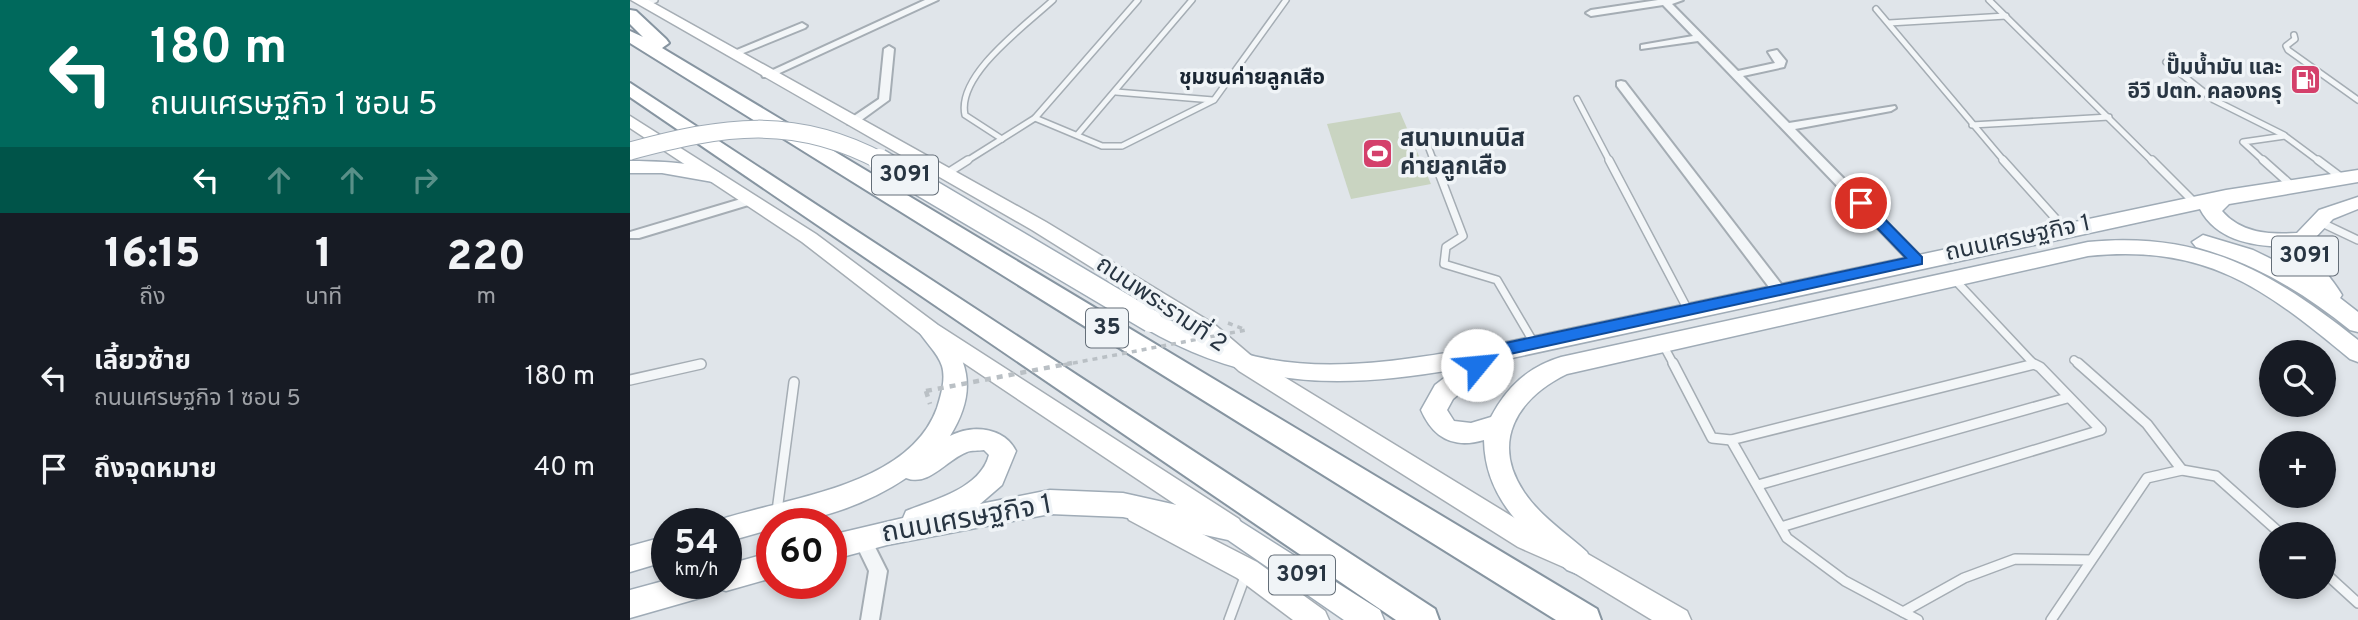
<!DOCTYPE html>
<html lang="th">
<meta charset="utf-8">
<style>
:root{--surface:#171b24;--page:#20242c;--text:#f1f3f6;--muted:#9ea1a6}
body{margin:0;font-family:Overpass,"Noto Sans Thai",sans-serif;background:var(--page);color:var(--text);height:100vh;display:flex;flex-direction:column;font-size:26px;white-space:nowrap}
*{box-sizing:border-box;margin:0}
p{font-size:23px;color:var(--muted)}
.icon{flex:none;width:38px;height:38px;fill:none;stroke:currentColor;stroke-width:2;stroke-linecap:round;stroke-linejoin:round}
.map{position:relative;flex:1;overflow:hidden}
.panel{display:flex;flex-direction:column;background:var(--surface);width:630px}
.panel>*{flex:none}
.banner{background:#00695c;color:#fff;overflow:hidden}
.buttons{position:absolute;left:1629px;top:340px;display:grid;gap:14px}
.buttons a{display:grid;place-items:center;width:77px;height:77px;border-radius:50%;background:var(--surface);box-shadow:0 4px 10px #0003;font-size:35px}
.speed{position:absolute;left:21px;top:508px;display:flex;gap:14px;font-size:35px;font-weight:700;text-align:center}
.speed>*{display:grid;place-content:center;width:91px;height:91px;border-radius:50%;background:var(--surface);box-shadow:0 4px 10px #0003;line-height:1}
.speed small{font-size:18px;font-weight:400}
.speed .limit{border:10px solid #d22;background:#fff;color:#111}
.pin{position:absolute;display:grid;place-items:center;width:60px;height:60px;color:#fff;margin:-30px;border:4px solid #fff;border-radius:50%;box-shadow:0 2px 7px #0007}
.me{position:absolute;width:77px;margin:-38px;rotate:62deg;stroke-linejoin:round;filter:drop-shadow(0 0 5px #0008)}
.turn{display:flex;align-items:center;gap:24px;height:147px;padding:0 35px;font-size:32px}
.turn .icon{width:91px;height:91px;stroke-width:2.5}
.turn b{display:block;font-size:49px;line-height:60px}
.lanes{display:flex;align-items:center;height:66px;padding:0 35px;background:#0003;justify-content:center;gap:35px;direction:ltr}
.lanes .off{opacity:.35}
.eta{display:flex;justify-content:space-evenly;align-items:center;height:119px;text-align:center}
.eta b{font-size:42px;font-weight:800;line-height:49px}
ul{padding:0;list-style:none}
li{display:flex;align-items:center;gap:21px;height:91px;padding:0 35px}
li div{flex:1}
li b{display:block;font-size:26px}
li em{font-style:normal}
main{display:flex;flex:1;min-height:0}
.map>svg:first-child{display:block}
</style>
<main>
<section class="panel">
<div class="banner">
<div class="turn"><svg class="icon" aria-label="left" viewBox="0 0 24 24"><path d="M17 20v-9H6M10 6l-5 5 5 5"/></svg><div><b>180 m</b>ถนนเศรษฐกิจ 1 ซอน 5</div></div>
<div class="lanes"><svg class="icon" aria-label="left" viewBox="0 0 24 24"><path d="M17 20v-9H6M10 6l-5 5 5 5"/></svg><svg class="icon off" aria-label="ahead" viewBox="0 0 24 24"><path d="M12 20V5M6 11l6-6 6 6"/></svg><svg class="icon off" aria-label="ahead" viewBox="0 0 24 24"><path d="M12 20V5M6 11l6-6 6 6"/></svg><svg class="icon off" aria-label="right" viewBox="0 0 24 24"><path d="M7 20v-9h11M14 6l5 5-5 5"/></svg></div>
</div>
<div class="eta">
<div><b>16:15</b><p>ถึง</p></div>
<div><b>1</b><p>นาที</p></div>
<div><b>220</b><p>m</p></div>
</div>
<ul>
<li><svg class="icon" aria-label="left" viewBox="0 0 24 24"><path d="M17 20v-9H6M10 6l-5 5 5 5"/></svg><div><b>เลี้ยวซ้าย</b><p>ถนนเศรษฐกิจ 1 ซอน 5</p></div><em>180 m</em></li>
<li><svg class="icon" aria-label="arrive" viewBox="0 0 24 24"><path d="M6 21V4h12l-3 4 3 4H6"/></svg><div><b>ถึงจุดหมาย</b></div><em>40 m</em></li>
</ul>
</section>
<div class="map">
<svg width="1728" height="620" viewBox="0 0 1728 620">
<rect width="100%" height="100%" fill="#e0e5ea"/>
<polygon fill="#c9d4c1" points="770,112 801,184 721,199 697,124"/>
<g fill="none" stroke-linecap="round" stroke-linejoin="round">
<defs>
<g id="service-far2">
<polyline points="1359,0 1523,162"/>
<polyline points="14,3 25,0"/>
<polyline points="1246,9 1375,162"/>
<polyline points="1259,23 1376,16"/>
<polyline points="1664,35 1665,39 1656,46 1658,50 1728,100"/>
<polyline points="1536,62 1584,100 1654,135"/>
<polyline points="486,92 583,100"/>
<polyline points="947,99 980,162"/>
<polyline points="405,118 472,146 492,146 584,100 656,0"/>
<polyline points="1342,125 1479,117"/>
<polyline points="448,134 562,0"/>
<polyline points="795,138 804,162"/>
<path d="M372,139L335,115C326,75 396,25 423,0"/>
<polyline points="335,162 405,118 508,0"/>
<polyline points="1635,162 1613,142 1655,136 1690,162"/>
</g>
<g id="service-far1">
<polyline points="804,160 833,236 816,247 814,264 867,280 904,343"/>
<polyline points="979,160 1058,310"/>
<polyline points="1373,160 1435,229"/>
<polyline points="1522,160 1564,202"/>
<polyline points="1633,160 1661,185"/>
<polyline points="1688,160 1712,178"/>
<polyline points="316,174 338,160"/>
<polyline points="1690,222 1728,240"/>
<polyline points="1325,280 1404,364"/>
<polyline points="1032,343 1044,365"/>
<polyline points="1444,360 1450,365"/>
<polyline points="67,365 71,364"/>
<polyline points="1400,365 1406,365"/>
</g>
<g id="service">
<polyline points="1043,363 1082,438 1101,440"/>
<polyline points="1448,363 1517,424 1552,470"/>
<polyline points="0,380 71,364"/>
<polyline points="1128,485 1437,398"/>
<polyline points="147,511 164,382"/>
<polyline points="1151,527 1471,430 1410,367 1404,364 1101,440 1157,538 1215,581 1288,620"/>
<polyline points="1694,572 1728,603"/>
<polyline points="1273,612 1334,578 1385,559 1461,560"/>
<polyline points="599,620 616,574"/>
<polyline points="1421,620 1517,478 1552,470 1586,476 1651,534"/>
</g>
<g id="minor">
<polygon points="295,0 308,0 141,77 133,77 132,75"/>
<polygon points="1028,0 1053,0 1042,4 1108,71 1145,63 1138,52 1147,50 1156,61 1154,67 1113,76 1159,123 1265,106 1266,108 1261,111 1165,129 1292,258 1294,261 1292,264 1282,264 1068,41 1011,49 1011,45 1063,36 1033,5 961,16 956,13 961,10"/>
<polygon points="172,23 177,26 175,28 106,56 97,54"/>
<polygon points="259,46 264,49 259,100 226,124 218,124 218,120 249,99 254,49"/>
<polygon points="991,81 995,82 1155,289 1157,292 1155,295 1145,295 987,86 987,82"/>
<polygon points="121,196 127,200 125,203 9,238 0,238 0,232"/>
<polygon points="233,532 239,535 257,571 249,620 231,620 239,571 224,540 227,535"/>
</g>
<g id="secondary">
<polygon points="1,0 18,0 416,222 584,324 625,359 906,531 956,553 1057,611 1061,620 1022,620 938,569 888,547 609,371 568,334 402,230"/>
<polygon points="0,116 186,234 308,325 609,519 613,527 609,535 600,538 591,535 292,335 172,242 0,128"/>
<polygon points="508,501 627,562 695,611 699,620 663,620 607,578 499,520 495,512 499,504"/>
</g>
<g id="primary">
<path d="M0,161C19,161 81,162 93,176L83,182L32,173H0Z"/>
<path d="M1728,170V182L1599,204L1592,211C1611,233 1639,235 1667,233L1689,210L1728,197V209L1703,219L1684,239C1686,267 1699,273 1712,295L1710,298L1728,312V332L1720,330C1673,292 1624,263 1566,247L1562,242L1573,235L1623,250L1674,275L1664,261L1663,246C1629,248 1587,242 1570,209L868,361L823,399L817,410L824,421L841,423L861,417C877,387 898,367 931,357L1458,242C1572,231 1641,271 1728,340V362L1720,359C1633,287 1576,244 1458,256L937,374C888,398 860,441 894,492C910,516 936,533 957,552L961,561L957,570L947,574L937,570C896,532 855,500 854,440C824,449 803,438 791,410L805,385L826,369C709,390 617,388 513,327L509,321L513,315L521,313C551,322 578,343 609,352C689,377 782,359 863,345L1596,190Z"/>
<path d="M300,322C310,325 314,331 320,339C344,371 341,402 320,436C342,424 374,427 386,451L372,485L350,504L420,490L493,493L605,518L750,610L754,620H714L598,540L493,517L420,514L257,545L201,560V535L273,518L276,511C305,499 350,489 359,455L354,450C349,451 341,450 337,452C316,460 299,487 276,478C239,503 186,523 142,523V529L96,542V523L86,521C155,497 278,488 307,408C311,395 316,379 312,366C308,353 295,342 288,330L292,324Z"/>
<polygon points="37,536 37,561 0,572 0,546"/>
<polygon points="142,552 142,578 96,591 89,589 77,596 0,618 0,590 37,580 96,583 96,565"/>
</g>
<g id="trunk">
<polygon points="0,10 6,11 36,39 39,43 32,48 967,609 971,620 926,620 0,43 0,31 13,37 0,24"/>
<polygon points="0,83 805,609 809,620 766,620 0,97"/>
</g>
</defs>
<use href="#service-far2" stroke="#a5adb4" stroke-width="8"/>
<use href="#service-far1" stroke="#a5adb4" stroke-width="10"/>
<use href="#service" stroke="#a5adb4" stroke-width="12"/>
<use href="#minor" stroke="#a5adb4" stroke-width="4"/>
<use href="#secondary" stroke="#a5adb4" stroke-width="3"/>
<use href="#primary" stroke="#9fabb6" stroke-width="3"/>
<use href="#trunk" stroke="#8795a1" stroke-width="4"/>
<polyline stroke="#bac0c5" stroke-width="3.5" stroke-dasharray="5 5" stroke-linecap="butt" points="598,323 616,330"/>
<polyline stroke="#bac0c5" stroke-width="4.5" stroke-dasharray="6 6" stroke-linecap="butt" points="296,391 300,404"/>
<use href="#service-far2" stroke="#f3f6f8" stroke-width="5"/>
<use href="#service-far1" stroke="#f3f6f8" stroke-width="7"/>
<use href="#service" stroke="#f3f6f8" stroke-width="9"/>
<use href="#minor" fill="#f3f6f8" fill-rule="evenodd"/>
<use href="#secondary" fill="#fff" fill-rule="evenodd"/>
<use href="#primary" fill="#fff" fill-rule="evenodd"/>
<use href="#trunk" fill="#fff" fill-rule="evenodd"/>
<defs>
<path id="primary-bridge-far1" d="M0,151C93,126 164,114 253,162"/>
<polyline id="primary-bridge" points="249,160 521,321"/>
</defs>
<use href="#primary-bridge-far1" stroke="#9fabb6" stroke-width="19" stroke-linecap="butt"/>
<use href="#primary-bridge" stroke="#9fabb6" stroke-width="25" stroke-linecap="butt"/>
<polyline stroke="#bac0c5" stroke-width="3.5" stroke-dasharray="5 5" stroke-linecap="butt" points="433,365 616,330"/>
<polyline stroke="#bac0c5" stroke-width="4.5" stroke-dasharray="6 6" stroke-linecap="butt" points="296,391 442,363"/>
<use href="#primary-bridge-far1" stroke="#fff" stroke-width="17"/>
<use href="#primary-bridge" stroke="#fff" stroke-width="22"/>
</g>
<polygon fill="#1a73e8" stroke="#114b97" stroke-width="2" points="1231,199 1236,200 1292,257 1292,264 871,356 847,371 839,365 866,345 1276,258 1226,206 1224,203"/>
<defs>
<symbol id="fuel-square" viewBox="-11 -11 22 22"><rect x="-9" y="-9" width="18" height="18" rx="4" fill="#d4406b" stroke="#f0f4f7"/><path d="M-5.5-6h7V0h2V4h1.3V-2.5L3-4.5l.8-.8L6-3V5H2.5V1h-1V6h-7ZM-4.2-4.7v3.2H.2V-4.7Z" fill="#fff"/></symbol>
<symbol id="stadium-square" viewBox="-11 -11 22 22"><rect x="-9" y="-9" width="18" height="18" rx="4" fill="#d4406b" stroke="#f0f4f7"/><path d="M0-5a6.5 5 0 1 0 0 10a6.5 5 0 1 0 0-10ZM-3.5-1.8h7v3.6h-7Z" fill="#fff"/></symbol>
</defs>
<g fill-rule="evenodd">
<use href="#fuel-square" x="1658" y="62" width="35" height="35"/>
<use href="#stadium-square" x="730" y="136" width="35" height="35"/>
</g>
<g text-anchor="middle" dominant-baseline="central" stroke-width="7" stroke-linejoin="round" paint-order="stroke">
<g font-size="21" font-weight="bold" fill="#283542" stroke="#f0f4f7" text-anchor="end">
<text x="1652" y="68">ปั๊มน้ำมัน และ<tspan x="1652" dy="24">อีวี ปตท. คลองครุ</tspan></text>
</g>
<g font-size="21" font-weight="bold" fill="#1a2633" stroke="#f0f4f7">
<text x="622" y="78">ชุมชนค่ายลูกเสือ</text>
</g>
<g fill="#f0f4f7" stroke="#646e78" stroke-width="2">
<rect x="242" y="155.5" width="66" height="39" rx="5"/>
<rect x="1642" y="236.5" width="66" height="39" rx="5"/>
<rect x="456" y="308.5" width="42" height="39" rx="5"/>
<rect x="639" y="555.5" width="66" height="39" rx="5"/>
</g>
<g font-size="23" font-weight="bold" fill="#283542">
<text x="275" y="175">3091</text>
<text x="1675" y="256">3091</text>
<text x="477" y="328">35</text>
<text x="672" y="575">3091</text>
</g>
<g font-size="24" font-weight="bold" fill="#283542" stroke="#f0f4f7" text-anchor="start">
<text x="770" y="140">สนามเทนนิส<tspan x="770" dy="28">ค่ายลูกเสือ</tspan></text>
</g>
<g font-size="24" fill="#283542" stroke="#f0f4f7">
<text transform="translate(1388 239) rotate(-12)">ถนนเศรษฐกิจ 1</text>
<text transform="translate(531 305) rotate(34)">ถนนพระรามที่ 2</text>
</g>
<g font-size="28" fill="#283542" stroke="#f0f4f7">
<text transform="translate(337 520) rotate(-10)">ถนนเศรษฐกิจ 1</text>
</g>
</g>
</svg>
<div class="buttons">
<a><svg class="icon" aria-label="search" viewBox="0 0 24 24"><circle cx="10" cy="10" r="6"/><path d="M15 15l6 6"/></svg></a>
<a>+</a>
<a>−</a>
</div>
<div class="speed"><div>54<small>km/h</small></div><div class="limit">60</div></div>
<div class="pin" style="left:1231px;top:203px;background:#d93025"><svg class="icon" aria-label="arrive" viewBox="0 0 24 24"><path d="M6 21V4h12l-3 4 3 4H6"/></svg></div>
<svg class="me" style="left:847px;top:365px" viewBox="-20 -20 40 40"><circle r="19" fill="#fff"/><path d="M0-13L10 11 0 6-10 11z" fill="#1a73e8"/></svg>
</div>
</main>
